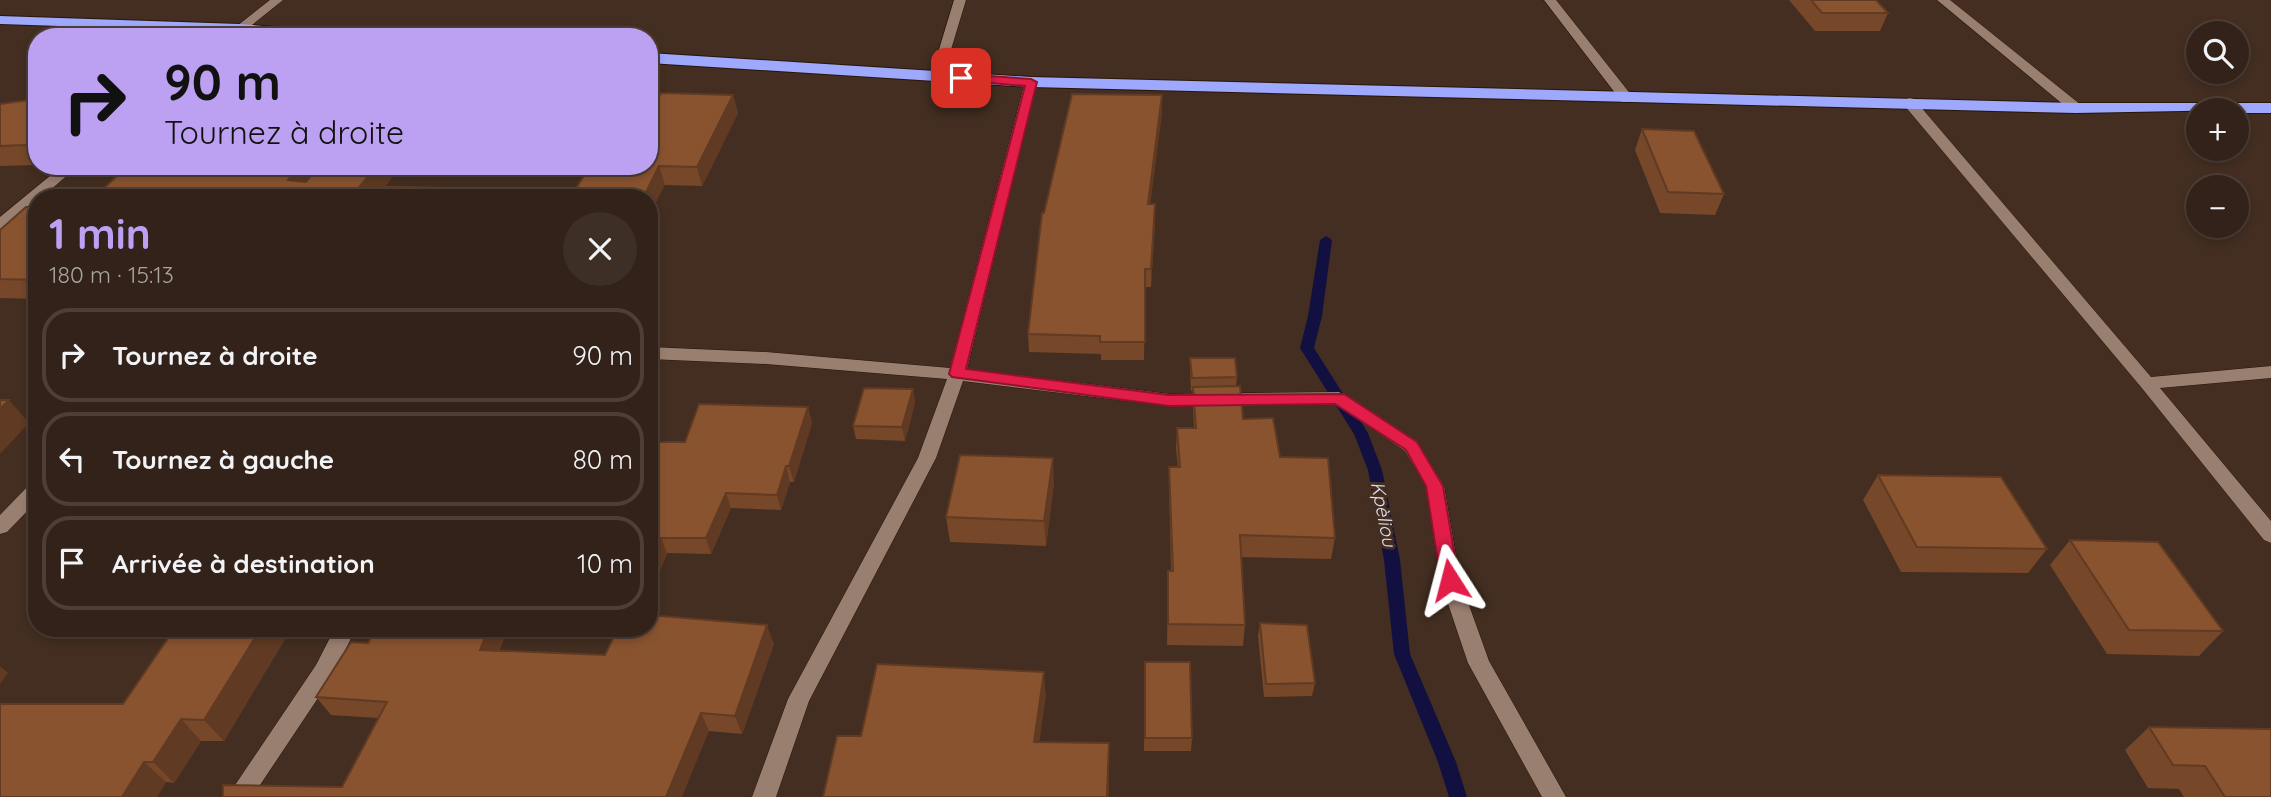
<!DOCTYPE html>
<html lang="fr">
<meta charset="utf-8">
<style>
:root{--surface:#322219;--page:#3d2f26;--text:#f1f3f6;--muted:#a8a4a2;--line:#4d3f38;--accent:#bca0f2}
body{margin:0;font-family:Quicksand,sans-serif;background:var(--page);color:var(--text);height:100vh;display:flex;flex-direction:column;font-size:26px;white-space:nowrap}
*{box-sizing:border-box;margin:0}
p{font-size:23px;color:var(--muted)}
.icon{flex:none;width:38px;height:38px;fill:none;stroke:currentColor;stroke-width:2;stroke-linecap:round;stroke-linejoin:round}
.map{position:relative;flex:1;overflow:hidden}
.side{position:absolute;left:28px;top:189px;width:630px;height:448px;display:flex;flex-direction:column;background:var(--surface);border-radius:28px;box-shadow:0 4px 10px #0003,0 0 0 2px var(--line)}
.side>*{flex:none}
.hud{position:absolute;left:28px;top:28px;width:630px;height:147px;border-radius:28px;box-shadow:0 4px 10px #0003,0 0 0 2px var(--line);background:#bca0f2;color:#111;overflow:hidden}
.buttons{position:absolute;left:2186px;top:21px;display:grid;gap:14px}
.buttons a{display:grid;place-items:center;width:63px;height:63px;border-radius:50%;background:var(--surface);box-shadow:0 4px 10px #0003,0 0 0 2px var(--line);font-size:35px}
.pin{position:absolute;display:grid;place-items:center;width:60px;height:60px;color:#fff;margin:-30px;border-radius:14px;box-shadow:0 4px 10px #0006}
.me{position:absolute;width:77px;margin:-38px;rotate:351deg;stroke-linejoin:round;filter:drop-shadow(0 0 5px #0008)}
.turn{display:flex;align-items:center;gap:24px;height:147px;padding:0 21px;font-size:32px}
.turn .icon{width:91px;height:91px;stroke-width:2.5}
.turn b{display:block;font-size:49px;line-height:60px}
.round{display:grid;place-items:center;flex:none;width:74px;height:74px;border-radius:37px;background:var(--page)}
.overview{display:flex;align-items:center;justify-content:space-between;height:119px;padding:0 21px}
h1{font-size:42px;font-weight:800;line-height:52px;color:var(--accent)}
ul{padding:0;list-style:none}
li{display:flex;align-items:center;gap:21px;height:94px;margin:0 14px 10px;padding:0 7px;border:4px solid var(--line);border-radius:28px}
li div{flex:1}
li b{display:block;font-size:26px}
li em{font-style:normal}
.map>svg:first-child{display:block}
</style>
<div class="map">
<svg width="2271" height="797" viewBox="0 0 2271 797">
<rect width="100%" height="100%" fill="#432e21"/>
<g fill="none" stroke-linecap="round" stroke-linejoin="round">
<polygon fill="#121040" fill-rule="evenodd" points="1326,236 1332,240 1322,316 1314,348 1368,433 1382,470 1400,560 1410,654 1456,762 1467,797 1449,797 1438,762 1394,654 1384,560 1368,470 1354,434 1300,348 1308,316 1320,240"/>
<defs>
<g id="minor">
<polygon points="270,0 283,0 237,37 223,37"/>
<polygon points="954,0 966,0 943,76 937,80 931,76"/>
<polygon points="1544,0 1556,0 1632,96 1632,102 1622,102"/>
<polygon points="1937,0 1950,0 2081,105 2081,111 2071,111"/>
<polygon points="1031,78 1037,82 967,369 1169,394 1339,392 1417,441 1444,486 1460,580 1489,661 1566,797 1542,797 1468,663 1440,580 1426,486 1405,451 1336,404 1169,406 963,381 936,458 809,701 776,797 752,797 788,699 918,458 947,379 766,364 649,359 649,347 766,352 950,368 1025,82"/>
<polygon points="1909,98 1914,99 2151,377 2271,366 2271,378 2160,388 2271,521 2271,543 2264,540 2141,387 1904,105 1902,102"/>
<polygon points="62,166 78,166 41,198 37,198 37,201 5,227 0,229 0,217"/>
<polygon points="37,482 37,501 7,532 0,534 0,515 30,484"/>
<polygon points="335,628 356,628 332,677 252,797 227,797 316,665"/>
</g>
<g id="highway">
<polygon points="0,16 240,24 347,33 354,37 292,37 240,32 0,24"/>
<polygon points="649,53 1031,77 2076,103 2271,103 2271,113 2236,113 2236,110 2076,113 1031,87 649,63"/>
</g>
</defs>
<use href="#minor" stroke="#291509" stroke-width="1"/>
<use href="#highway" stroke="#291509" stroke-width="2"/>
<use href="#minor" fill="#997f70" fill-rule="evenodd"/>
<use href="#highway" fill="#9ea8fc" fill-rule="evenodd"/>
</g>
<g fill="#764729">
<polygon points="1789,0 1876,0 1888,13 1880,31 1815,31"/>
<polygon points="733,95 738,113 702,186 665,185 570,198"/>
<polygon points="1162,95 1162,112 1150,204 1155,222 1151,287 1145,287 1144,360 1101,360 1101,354 1029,352 1028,334 1044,213"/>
<polygon points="37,99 37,165 0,166 0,104"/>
<polygon points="1642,129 1724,194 1715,215 1660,213 1635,150"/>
<polygon points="37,207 37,299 0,298 0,230"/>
<polygon points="1190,358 1237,377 1236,386 1243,419 1280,457 1335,538 1331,559 1241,557 1245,625 1243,646 1167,645 1168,571 1171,571 1169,488 1169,467 1178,467 1176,449 1177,428 1194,428 1193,408 1193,391 1191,391 1190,371"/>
<polygon points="913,389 915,403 905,441 856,439 853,426"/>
<polygon points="808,407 812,423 794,482 790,482 781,510 731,508 711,554 667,553 649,598 649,442 685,442"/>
<polygon points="1878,475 2047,549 2028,573 1901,572 1863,500"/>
<polygon points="1054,483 1046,546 950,542 946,517"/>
<polygon points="2070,540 2223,631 2199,656 2107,654 2050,565"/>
<polygon points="1260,623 1315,683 1312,696 1264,697 1258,636"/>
<polygon points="376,628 508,628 499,651 605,655 774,644 742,734 709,731 342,787 378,718 331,715 316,697 368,643"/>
<polygon points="288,634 224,741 201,741 174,783 166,782 157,797 0,797 123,704"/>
<polygon points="1145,662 1192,738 1191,751 1144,751"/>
<polygon points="2149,727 2271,797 2184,797 2179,789 2148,788 2125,750"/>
</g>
<g fill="#603a22">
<polygon points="733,95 738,113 702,186 697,167"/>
<polygon points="1162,95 1162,112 1148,222 1148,204"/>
<polygon points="37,135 37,161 26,145"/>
<polygon points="298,166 321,166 299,198 288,180"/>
<polygon points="377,166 401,166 376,198 360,186"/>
<polygon points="659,166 665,185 649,216 649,198 643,198"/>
<polygon points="446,188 450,198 438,198"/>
<polygon points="1155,204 1155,222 1151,287 1151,269"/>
<polygon points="913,389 915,403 905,441 902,427"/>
<polygon points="9,400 29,423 0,454 0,409"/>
<polygon points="808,407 812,423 794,482 789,466"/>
<polygon points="1053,458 1054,483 1046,546 1044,521"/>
<polygon points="786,466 790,482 781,510 777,495"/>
<polygon points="726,493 731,508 711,554 706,538"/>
<polygon points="661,538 667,553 649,598 649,566"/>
<polygon points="767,625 774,644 742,734 735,716"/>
<polygon points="254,628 283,628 288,634 224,741 204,720"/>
<polygon points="489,628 508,628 491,668 480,650"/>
<polygon points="0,666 8,673 0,684"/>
<polygon points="1044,672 1046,696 1036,765 1034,742"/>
<polygon points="701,713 709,731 682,797 666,797"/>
<polygon points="181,719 201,741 174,783 153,762"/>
<polygon points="1109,743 1109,797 1107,797"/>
<polygon points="144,762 166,782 157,797 122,797"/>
</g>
<g fill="#895330" stroke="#603a22" stroke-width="2">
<polygon points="1811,0 1876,0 1888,13 1822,13"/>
<polygon points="661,93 733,95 697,167 659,166 643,198 570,198 590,166 649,166 649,113"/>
<polygon points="1072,94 1162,95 1148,204 1155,204 1151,269 1145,269 1145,342 1100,342 1100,336 1028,334 1042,213 1044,213"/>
<polygon points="37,99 37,135 26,145 0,146 0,104"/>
<polygon points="1642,129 1694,131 1724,194 1668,192"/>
<polygon points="127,166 298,166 288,180 306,182 318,166 377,166 360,186 446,188 438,198 94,198"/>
<polygon points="26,207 37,207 37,280 0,279 0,230"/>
<polygon points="1190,358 1235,358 1237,377 1192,378"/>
<polygon points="1240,386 1243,419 1273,418 1280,457 1328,458 1335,538 1240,535 1245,625 1168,624 1168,571 1173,571 1169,467 1180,467 1177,428 1196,428 1193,387"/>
<polygon points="864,388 913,389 902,427 853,426"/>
<polygon points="0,400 9,400 0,409"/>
<polygon points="699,404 808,407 789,466 786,466 777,495 726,493 706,538 661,538 649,566 649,442 685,442"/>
<polygon points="960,455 1053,458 1044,521 946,517"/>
<polygon points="1878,475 2001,477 2047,549 1917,547"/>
<polygon points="2070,540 2158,542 2223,631 2129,630"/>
<polygon points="649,615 767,625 735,716 701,713 666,797 223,797 223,785 342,787 387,702 316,697 351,642 368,643 376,628 489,628 480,650 605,655 618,628 649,628"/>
<polygon points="1260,623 1307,625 1315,683 1266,684"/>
<polygon points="175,628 261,628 204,720 181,719 153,762 144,762 122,797 0,797 0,704 123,704"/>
<polygon points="1145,662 1190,662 1192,738 1145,738"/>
<polygon points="877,664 1044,672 1034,742 1109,743 1107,797 823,797 837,736 861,736"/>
<polygon points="2149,727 2271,729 2271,797 2225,797 2205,766 2173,765"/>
</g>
<polygon fill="#e11d48" stroke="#92132f" stroke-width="2" points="961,74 1031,79 1037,82 966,369 1169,395 1344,394 1417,442 1443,486 1459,580 1457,585 1450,587 1444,585 1441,580 1426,486 1406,450 1335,404 1169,406 952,377 949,374 1025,86 957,80 955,78"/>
<g text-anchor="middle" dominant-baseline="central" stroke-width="6" stroke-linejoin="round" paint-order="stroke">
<g font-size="19" font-style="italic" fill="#e0e3f4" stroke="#432e21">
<text transform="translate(1384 514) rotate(79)">Kpèliou</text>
</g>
</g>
</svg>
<div class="buttons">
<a><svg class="icon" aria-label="search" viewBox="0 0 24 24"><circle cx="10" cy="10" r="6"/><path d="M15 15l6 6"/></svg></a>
<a>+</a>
<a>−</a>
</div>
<div class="pin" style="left:961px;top:78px;background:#d93025"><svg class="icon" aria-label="arrive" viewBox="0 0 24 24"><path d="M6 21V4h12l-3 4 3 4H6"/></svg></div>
<svg class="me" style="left:1450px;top:580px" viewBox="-20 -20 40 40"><path d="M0-17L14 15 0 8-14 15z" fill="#e11d48" stroke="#fff" stroke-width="4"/></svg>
<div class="hud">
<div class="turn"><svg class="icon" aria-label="right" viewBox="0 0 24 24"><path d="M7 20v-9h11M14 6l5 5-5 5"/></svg><div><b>90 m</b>Tournez à droite</div></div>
</div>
<section class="side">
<div class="overview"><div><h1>1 min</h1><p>180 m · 15:13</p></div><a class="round"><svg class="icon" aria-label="close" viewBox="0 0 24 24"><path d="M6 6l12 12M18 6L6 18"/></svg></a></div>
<ul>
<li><svg class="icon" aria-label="right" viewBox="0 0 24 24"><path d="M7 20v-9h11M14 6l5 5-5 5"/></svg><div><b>Tournez à droite</b></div><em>90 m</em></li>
<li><svg class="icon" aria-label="left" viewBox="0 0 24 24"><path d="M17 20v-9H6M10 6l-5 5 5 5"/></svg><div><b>Tournez à gauche</b></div><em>80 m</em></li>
<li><svg class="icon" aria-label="arrive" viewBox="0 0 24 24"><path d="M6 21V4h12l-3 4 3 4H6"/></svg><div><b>Arrivée à destination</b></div><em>10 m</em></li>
</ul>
</section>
</div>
